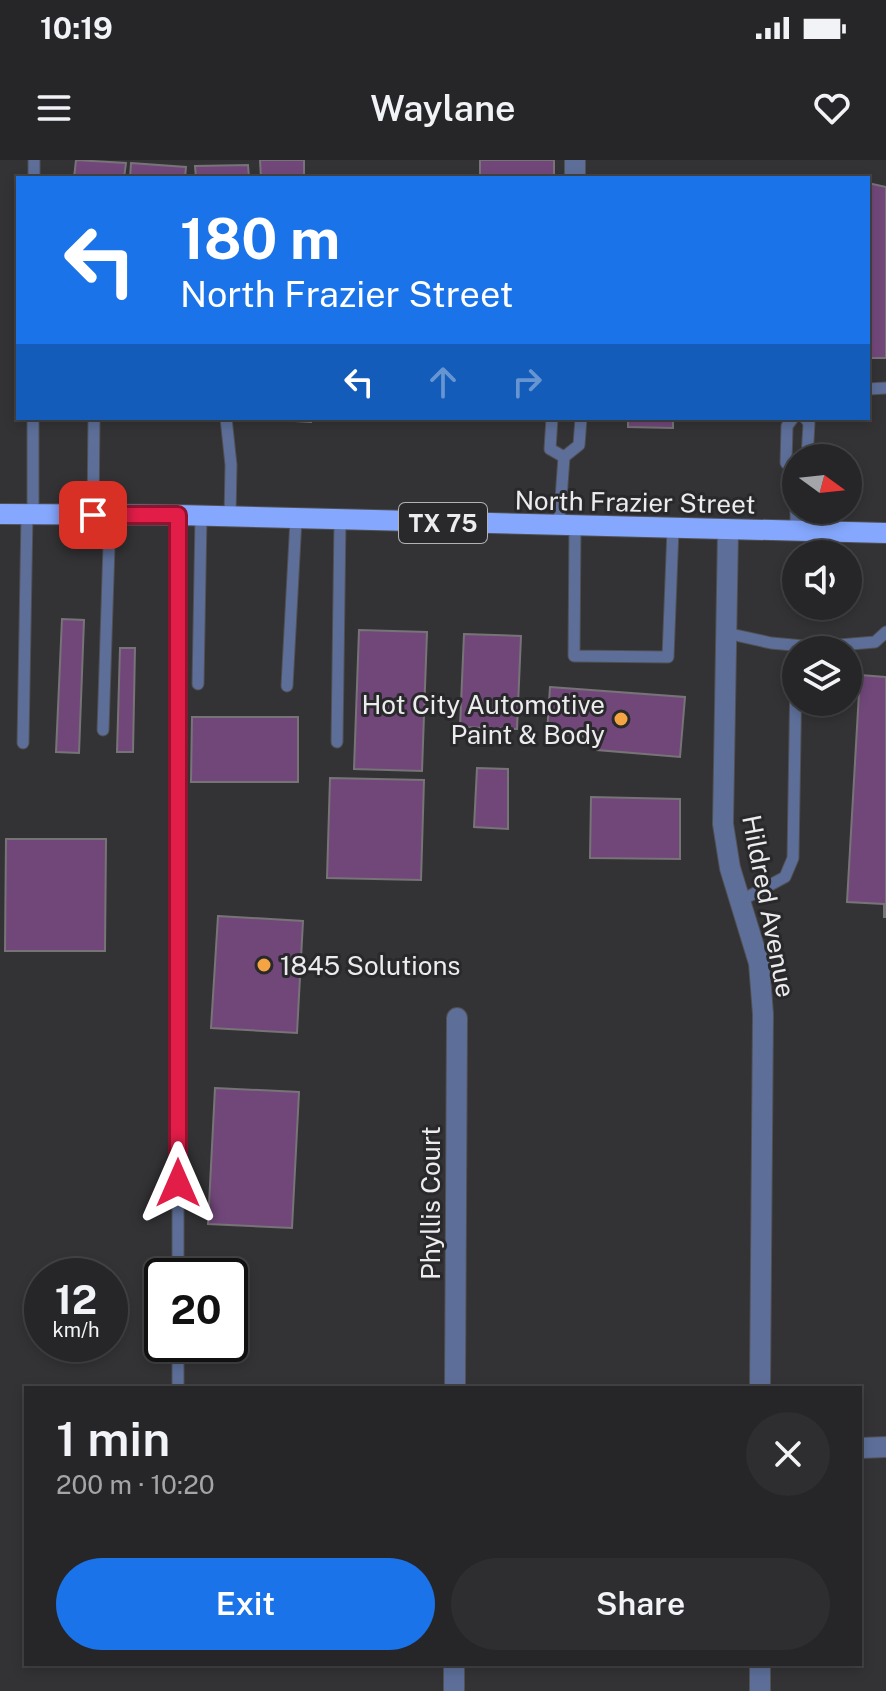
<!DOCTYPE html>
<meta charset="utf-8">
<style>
:root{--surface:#262628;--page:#2e2e30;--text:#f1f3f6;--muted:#a4a5a8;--line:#424345;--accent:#1a73e8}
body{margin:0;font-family:"Public Sans",sans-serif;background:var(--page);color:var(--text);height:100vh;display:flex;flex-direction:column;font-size:30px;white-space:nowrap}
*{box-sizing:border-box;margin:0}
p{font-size:26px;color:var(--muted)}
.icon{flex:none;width:44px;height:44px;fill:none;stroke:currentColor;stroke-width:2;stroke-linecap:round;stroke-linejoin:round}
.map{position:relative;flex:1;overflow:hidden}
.details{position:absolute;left:24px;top:1226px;width:838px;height:280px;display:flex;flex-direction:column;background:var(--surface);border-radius:0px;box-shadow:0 4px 12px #0003,0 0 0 2px var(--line)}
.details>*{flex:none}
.banner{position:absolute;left:16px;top:16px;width:854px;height:244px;border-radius:0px;box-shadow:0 4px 12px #0003,0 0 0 2px var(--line);background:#1a73e8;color:#fff;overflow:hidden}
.needle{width:52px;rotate:105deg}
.buttons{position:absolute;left:782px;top:284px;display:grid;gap:16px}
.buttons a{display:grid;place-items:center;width:80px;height:80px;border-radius:50%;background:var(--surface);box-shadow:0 4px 12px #0003,0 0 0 2px var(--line);font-size:40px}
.speed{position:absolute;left:24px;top:1098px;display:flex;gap:16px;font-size:40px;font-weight:700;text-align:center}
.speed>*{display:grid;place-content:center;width:104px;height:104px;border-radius:50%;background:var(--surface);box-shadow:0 4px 12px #0003,0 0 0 2px var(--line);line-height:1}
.speed small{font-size:20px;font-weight:400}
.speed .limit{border:4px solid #111;border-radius:12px;background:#fff;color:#111}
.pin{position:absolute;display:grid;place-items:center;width:68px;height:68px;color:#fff;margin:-34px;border-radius:16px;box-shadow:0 4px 12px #0006}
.me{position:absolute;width:88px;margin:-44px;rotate:0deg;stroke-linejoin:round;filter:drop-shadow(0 0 6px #0008)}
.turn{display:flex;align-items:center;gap:28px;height:168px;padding:0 32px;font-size:36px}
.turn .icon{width:104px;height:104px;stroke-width:2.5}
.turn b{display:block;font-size:56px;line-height:68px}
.lanes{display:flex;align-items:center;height:76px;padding:0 32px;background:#0003;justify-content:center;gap:40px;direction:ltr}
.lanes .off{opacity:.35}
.round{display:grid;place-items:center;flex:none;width:84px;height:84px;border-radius:42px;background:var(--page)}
.headline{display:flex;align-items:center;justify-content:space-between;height:136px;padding:0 32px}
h1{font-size:48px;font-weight:600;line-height:60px}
.cta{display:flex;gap:16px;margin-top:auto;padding:16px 32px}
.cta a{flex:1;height:92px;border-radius:48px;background:var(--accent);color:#fff;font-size:32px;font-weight:600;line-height:92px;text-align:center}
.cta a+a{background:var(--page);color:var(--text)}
.status{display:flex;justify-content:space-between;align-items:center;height:56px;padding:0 40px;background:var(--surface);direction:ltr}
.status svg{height:22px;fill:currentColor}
header{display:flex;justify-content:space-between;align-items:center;height:104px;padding:0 32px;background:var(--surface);font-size:36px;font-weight:600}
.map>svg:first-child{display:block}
</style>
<div class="status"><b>10:19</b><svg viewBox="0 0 49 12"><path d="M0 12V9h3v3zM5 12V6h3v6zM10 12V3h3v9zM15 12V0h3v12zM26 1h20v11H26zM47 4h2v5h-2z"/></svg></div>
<header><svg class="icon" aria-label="menu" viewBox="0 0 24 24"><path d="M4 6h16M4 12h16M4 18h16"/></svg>Waylane<svg class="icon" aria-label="heart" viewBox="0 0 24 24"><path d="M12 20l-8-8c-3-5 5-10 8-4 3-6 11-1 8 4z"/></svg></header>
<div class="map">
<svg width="886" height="1531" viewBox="0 0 886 1531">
<rect width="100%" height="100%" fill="#333336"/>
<g fill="#71477a" stroke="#777477" stroke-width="2">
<polygon points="76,0 126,3 124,18 74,18"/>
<polygon points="260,0 304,0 304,18 261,18"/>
<polygon points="480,0 554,0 554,15 480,17"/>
<polygon points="131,3 186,7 185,18 130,18"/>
<polygon points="248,5 249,18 196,18 195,6"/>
<polygon points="868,23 886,27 886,198 868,198"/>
<polygon points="242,258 311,258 311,262"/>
<polygon points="628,258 673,258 673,268 628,267"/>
<polygon points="62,459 84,460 79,593 56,592"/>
<polygon points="359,470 427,472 422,611 354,609"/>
<polygon points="464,474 521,476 517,569 460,567"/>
<polygon points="120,488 135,488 133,592 117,592"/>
<polygon points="860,515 886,517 886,757 884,757 884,744 847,742"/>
<polygon points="550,527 685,537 680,597 597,590 599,578 547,573"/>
<polygon points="192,557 298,557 298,622 191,622"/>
<polygon points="477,608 508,609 508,669 474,667"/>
<polygon points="330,618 424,620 421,720 327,718"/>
<polygon points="591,637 680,639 680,699 590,698"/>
<polygon points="6,679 106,679 105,791 5,791"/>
<polygon points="218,756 303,761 297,873 211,868"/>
<polygon points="215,928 299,932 292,1068 208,1064"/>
</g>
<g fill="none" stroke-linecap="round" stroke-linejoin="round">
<defs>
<g id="service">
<polyline points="34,18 34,0"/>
<polyline points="868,229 886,228"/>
<polyline points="226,258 231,305 230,357"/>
<polyline points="552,258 550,289 564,297"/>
<polyline points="793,258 787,266 786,303 796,313"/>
<polyline points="805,258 809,263 807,298"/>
<polyline points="33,355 33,258"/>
<polyline points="93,355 94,258"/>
<polyline points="559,366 564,297 579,285 581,258"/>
<polyline points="575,366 574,496 668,497 673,369"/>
<polyline points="796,371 796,350"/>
<polyline points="726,473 771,483 815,487 875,482 886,472"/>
<polyline points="198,524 201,356"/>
<polyline points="287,526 296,359"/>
<polyline points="103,570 110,355"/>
<polyline points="337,582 340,361"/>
<polyline points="23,583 27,354"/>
<polyline points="740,741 785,717 793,698 796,514"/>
<polyline points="178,1116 178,355"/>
<polyline points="178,1228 178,1184"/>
</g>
<g id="minor">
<polyline points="575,18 575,0"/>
<polyline points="728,370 723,664 730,708 759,803 763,854 760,1228"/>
<polyline points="455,1228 457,858"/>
<polyline points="860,1288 886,1287"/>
<polyline points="760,1504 760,1531"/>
<polyline points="454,1531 454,1504"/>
</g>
<polyline id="primary" points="0,354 178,355 886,373"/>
</defs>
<use href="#service" stroke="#515053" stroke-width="13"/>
<use href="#minor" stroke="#515053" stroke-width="22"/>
<use href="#primary" stroke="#515053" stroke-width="22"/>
<use href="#service" stroke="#5d6f99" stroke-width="11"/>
<use href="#minor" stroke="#5d6f99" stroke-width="20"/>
<use href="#primary" stroke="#85a8fe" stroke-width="20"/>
</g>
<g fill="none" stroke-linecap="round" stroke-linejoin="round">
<defs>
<polyline id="route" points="93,355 178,355 178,1023"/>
</defs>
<use href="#route" stroke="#92132f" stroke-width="20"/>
<use href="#route" stroke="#e11d48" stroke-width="14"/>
</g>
<g fill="#f4a443" stroke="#29292c" stroke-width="3">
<circle cx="621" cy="559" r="8"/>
<circle cx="264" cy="805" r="8"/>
</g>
<g text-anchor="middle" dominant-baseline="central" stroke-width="6" stroke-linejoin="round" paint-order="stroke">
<rect fill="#29292c" stroke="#b2b1b3" stroke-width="2" x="399" y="343" width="88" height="40" rx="6"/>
<g font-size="24" font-weight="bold" fill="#ecebed">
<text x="443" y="363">TX 75</text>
</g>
<g font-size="26" fill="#ecebed" stroke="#29292c">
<text transform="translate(635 342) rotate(1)">North Frazier Street</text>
<text transform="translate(769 746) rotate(79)">Hildred Avenue</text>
<text transform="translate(430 1043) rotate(-90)">Phyllis Court</text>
</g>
<g font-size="26" fill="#ecebed" stroke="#29292c" text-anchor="end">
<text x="605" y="544">Hot City Automotive<tspan x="605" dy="30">Paint &amp; Body</tspan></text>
<text x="280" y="805" text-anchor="start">1845 Solutions</text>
</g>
</g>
</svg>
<div class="buttons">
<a><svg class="needle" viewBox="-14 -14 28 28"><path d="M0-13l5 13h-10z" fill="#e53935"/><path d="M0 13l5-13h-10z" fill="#a4a5a8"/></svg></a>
<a><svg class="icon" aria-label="sound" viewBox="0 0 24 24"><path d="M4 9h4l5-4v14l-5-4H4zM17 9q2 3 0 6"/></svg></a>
<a><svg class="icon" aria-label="layers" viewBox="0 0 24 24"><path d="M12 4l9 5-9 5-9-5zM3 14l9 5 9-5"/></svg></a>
</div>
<div class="speed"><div>12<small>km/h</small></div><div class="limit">20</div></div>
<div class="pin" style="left:93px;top:355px;background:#d93025"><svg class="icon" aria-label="arrive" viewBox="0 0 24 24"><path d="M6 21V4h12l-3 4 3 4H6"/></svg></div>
<svg class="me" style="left:178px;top:1023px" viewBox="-20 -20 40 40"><path d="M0-17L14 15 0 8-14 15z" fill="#e11d48" stroke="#fff" stroke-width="4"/></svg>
<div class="banner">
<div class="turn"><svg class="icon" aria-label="left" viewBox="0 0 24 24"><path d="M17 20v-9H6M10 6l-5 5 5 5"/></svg><div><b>180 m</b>North Frazier Street</div></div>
<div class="lanes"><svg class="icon" aria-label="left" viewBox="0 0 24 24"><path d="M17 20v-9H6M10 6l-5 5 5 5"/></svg><svg class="icon off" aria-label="ahead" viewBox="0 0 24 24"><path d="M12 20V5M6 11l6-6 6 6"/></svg><svg class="icon off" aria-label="right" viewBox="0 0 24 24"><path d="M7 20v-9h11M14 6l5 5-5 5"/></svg></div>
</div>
<section class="details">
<div class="headline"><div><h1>1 min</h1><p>200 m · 10:20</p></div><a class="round"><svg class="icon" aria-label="close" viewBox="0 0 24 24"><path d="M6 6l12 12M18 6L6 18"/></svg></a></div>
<div class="cta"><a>Exit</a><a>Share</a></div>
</section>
</div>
